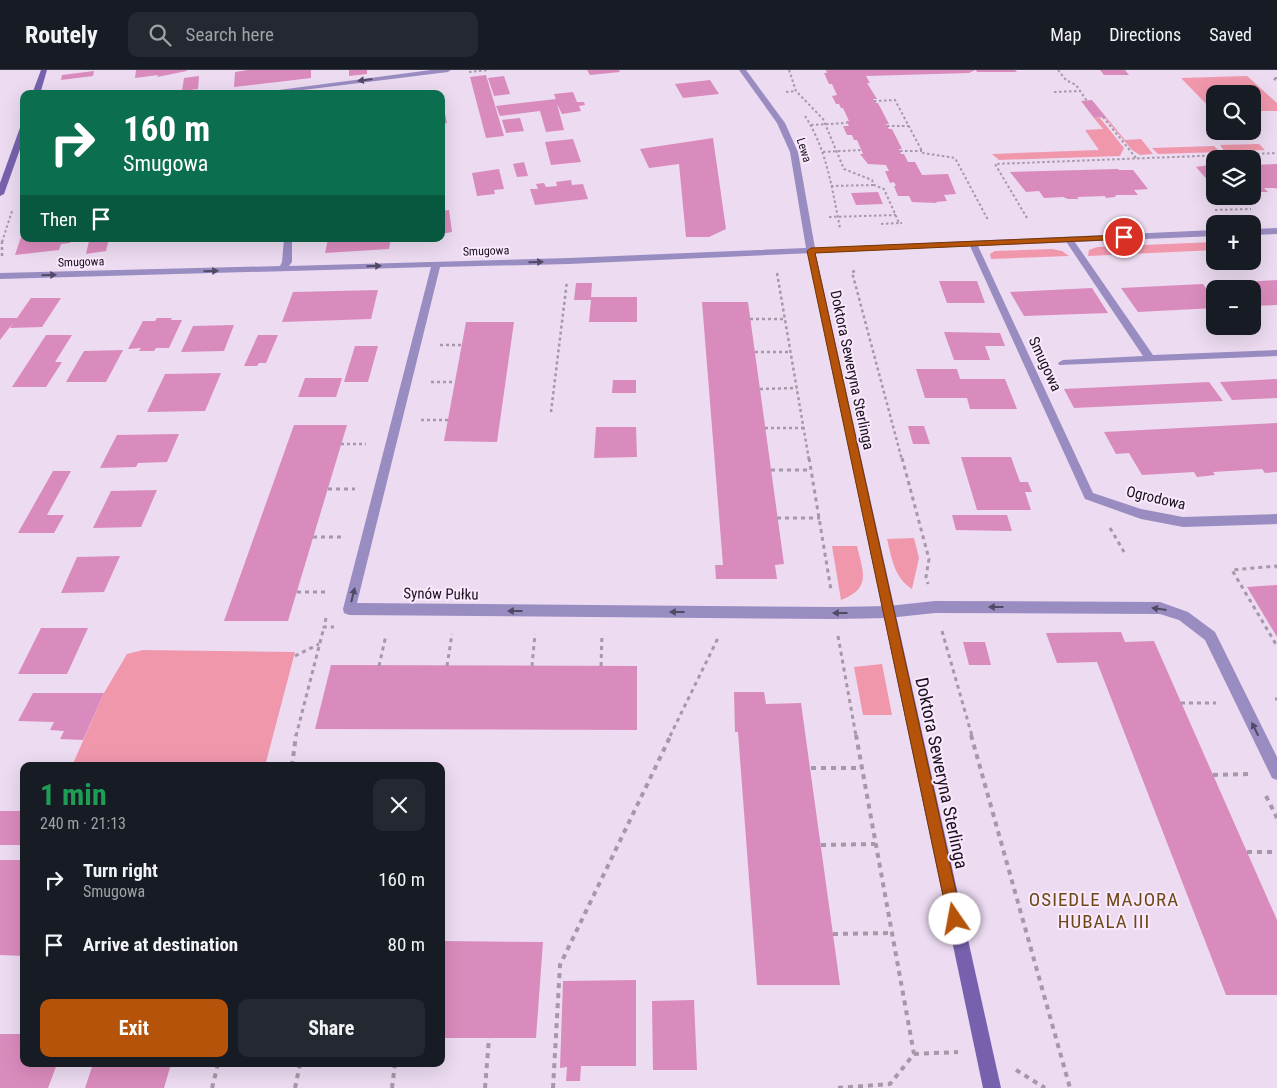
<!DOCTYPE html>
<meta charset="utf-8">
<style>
:root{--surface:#171b24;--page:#242831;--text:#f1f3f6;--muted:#9ea1a6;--line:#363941;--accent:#b45309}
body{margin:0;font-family:"Roboto Condensed",sans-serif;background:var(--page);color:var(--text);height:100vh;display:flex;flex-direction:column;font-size:19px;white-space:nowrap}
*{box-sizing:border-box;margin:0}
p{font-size:16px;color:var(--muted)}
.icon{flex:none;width:28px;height:28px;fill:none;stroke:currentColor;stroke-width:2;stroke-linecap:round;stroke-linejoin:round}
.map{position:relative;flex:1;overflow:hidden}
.drawer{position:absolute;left:20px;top:692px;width:425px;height:305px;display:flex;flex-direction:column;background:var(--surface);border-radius:10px;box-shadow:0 5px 20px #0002}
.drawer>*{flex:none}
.banner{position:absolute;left:20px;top:20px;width:425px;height:152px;border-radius:10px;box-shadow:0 5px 20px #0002;background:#0b6e4f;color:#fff;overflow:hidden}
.fabs{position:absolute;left:1206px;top:15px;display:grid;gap:10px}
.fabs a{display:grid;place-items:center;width:55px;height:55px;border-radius:10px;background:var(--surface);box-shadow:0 5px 20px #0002;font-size:25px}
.pin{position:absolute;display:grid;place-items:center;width:42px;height:42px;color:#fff;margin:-21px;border:2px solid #fff;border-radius:50%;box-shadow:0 1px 5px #0007}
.me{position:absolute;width:55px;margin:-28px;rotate:348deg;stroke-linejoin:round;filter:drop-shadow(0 0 4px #0008)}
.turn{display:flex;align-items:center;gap:18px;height:105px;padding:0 20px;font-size:22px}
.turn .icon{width:65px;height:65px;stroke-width:2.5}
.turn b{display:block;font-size:35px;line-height:42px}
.then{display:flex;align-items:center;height:48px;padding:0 20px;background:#0003;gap:10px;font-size:19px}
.round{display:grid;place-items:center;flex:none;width:52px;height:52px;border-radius:10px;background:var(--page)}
.summary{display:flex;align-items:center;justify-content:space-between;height:85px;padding:0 20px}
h1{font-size:30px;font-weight:700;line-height:38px;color:#1e9e55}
.cta{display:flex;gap:10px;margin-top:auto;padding:10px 20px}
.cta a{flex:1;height:58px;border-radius:10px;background:var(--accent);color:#fff;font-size:20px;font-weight:700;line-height:58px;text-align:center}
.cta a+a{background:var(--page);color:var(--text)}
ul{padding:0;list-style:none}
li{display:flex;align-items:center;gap:15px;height:65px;padding:0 20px}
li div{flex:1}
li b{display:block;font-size:19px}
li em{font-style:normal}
header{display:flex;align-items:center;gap:30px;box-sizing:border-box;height:70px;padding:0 25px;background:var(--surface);border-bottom:1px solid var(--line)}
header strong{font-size:24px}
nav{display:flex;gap:28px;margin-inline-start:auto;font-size:18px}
.search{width:350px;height:45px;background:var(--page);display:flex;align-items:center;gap:12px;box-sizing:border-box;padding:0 18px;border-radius:10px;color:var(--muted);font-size:19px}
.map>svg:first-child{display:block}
</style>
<header>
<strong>Routely</strong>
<div class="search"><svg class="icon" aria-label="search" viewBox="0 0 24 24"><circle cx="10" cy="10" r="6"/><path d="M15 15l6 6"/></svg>Search here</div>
<nav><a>Map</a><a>Directions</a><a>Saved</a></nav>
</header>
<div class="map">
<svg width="1277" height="1018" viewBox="0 0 1277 1018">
<rect width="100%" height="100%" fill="#ecdbf1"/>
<g fill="#f097ac">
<polygon points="1247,6 1277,33 1277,41 1253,41 1252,24 1215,24 1215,43 1181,8"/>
<polygon points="1104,47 1106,47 1125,70 1141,69 1153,84 1140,85 1132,80"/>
<polygon points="1094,48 1100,48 1124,78 1120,86 999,90 992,84 1099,80 1085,60 1103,59"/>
<polygon points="1259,74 1265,80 1225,82 1220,75"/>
<polygon points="1214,76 1220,82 1158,84 1152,78"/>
<polygon points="1215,172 1215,180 1088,186 1089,180 1097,177"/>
<polygon points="1052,179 1062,181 1069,186 991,189 990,184 995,181"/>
<path d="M914,468L919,488L912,519C894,507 892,489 887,469Z"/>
<path d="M832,476H857C863,502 872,518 841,530Z"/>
<polygon points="143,580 295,582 265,696 72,696 104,623 127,584"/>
<polygon points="882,594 892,645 863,645 854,597"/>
</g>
<g fill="#da8bbd">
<polygon points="136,0 186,0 187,1 157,7 158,5 135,8"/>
<polygon points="248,0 311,0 311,8 234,17 235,2"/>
<polygon points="349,0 367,0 367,4 349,6"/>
<polygon points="587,0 619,0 620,2 590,5"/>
<polygon points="826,0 975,0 969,3 866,6 870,13 867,13 877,29 873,29 876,33 878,33 889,54 886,54 889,59 892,59 902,79 899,79 901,84 904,84 908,92 915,92 922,105 948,104 956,124 944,125 947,131 936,132 937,133 912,132 909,126 898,126 894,116 896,116 894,112 890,113 885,101 889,101 886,95 868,94 860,84 863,84 857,70 854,70 852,65 847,65 843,56 849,56 846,51 849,51 843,38 841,38 839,34 836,34 832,26 837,25 832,14 829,14 824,3 827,3"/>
<polygon points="976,0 1015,0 1017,2 977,2"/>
<polygon points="1100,0 1125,0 1129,5 1104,5"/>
<polygon points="94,1 93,6 61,10 62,5"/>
<polygon points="486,5 504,66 486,68 470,7"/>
<polygon points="199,6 198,19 182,21 184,8"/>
<polygon points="504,6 510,24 494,26 488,8"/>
<polygon points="710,10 719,24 683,28 675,14"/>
<polygon points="573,22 577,32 584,32 585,35 579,36 581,41 562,44 557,34 564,60 546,62 540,41 500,46 496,36 556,29 554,24"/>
<polygon points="441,29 442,29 447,53 441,54"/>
<polygon points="1092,30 1106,47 1094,48 1081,31"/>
<polygon points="520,48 524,61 506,63 502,50"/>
<polygon points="713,68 726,159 709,167 686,167 679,94 649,98 640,79"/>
<polygon points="573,69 581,92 551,95 545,72"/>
<polygon points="524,92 528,106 517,107 513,94"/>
<polygon points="1215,94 1215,114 1211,114 1196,97"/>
<polygon points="1277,94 1277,119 1275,118 1264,118 1268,122 1258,122 1260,125 1252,125 1252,95"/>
<polygon points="499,99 504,119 494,120 495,124 477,126 472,103"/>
<polygon points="1118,99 1119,100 1133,100 1148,119 1134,120 1138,125 1116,125 1115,127 1106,128 1105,126 1077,127 1079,129 1068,129 1063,127 1044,128 1039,121 1026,122 1010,102"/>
<polygon points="571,110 572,115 583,114 588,129 535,135 530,119 538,119 536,114 544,113 546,117 557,116 556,112"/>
<polygon points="878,122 883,134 856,135 851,123"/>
<polygon points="449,140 452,162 441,164 441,141"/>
<polygon points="22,164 24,169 71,169 70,173 61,174 59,180 15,185"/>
<polygon points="95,169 109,169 106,181 86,184 89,171"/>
<polygon points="328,169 391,169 389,179 325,183"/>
<polygon points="1277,210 1277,235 1252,236 1252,219 1234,219 1229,213"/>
<polygon points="939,211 977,211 985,233 947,233"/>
<polygon points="576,213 592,213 591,227 637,227 637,252 589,252 591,230 574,230"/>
<polygon points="1203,214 1215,230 1215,238 1138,242 1121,218"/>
<polygon points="1092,218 1108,243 1024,246 1010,222"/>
<polygon points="378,220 371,249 282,252 293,222"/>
<polygon points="31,228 61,228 42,257 10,258 13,253 0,270 0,248 17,248"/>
<polygon points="702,232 748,232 784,494 775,495 777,509 716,509 715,495 723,495"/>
<polygon points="157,248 172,248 171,250 182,250 169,278 156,278 154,281 139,281 141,278 128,279 143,251 155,251"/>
<polygon points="466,252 514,252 497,372 444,371"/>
<polygon points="234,255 224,281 181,282 193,256"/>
<polygon points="944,262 1000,263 1005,276 985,276 990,290 954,290"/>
<polygon points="46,265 72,265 55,292 62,292 46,317 12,317"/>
<polygon points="258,265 278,265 266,293 259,293 257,296 244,296"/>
<polygon points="355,276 378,276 368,312 344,312"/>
<polygon points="123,280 106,312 66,312 84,281"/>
<polygon points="916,299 957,299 960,309 1005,309 1017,339 970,339 967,328 925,328"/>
<polygon points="221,303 205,341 147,342 165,304"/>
<polygon points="305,308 342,308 336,327 298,327"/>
<polygon points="1277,309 1277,328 1232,330 1220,312"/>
<polygon points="613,310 636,310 636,323 612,323"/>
<polygon points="1209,312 1223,331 1074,338 1064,319"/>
<polygon points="1277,353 1277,402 1265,403 1262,399 1213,402 1215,405 1197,407 1194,402 1142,405 1129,383 1116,384 1104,362"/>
<polygon points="294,355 347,355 288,551 224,551"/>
<polygon points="908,356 924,356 930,374 913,374"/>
<polygon points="596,357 636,357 637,387 594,388"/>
<polygon points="179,364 167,392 138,393 136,397 100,398 117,365"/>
<polygon points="961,387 1011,387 1020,412 1028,412 1032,422 1025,422 1031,440 977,440"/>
<polygon points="53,401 71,401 47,445 64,445 54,463 18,463"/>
<polygon points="157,420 141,457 93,458 111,421"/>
<polygon points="952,445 1007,445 1012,461 956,460"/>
<polygon points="120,486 104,522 61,523 77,487"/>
<polygon points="1277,515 1277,567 1247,517"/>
<polygon points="41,558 88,558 67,604 18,604"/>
<polygon points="1121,562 1125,572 1154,571 1277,850 1277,925 1226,925 1097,592 1057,593 1046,563"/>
<polygon points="963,572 985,572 991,595 969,595"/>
<polygon points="331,595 637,596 637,660 315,659"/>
<polygon points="734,622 764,622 766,634 801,633 840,915 757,915 738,662 735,662"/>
<polygon points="33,623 104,623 83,670 60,669 64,661 50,660 54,652 18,651"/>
<rect x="0" y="741" width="24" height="34"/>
<polygon points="0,790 24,790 24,886 0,885"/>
<polygon points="441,871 543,872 536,968 441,968"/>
<polygon points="636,910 636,996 581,996 580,1011 566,1011 567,997 560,998 563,911"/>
<polygon points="694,930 697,1000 653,1000 652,931"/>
<polygon points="0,964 24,964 24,994 57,994 48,1018 0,1018"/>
<polygon points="93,994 171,994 164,1018 85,1018"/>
</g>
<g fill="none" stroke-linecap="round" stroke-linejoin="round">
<g stroke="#a698a9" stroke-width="2" stroke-dasharray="2.5 2.5" stroke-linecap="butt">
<polyline points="789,0 796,21 823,49 844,99 872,110 874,115 884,119 899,153 902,153"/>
<polyline points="1058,0 1066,10 1076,15 1087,31"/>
<polyline points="469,2 489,0"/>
<polyline points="1277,8 1273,8 1277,11"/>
<polyline points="786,22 796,21"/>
<polyline points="1054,22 1080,21"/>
<polyline points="211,24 232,21"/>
<polyline points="874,31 895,30 923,83 955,88 988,150"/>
<path d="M805,46C827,80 832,119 840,158"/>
<polyline points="1103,47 1136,88"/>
<polyline points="811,55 847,53"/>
<polyline points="887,56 909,56"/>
<polyline points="900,81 922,81"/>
<polyline points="823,82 862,80"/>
<polyline points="831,116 874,115"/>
<polyline points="1215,140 1251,139"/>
<polyline points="829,147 896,145"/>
<polyline points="1027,148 995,94 1277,83"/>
<polyline points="881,154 899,153"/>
<polyline points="2,172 12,141"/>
</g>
<g stroke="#a698a9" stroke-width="2.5" stroke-dasharray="3 3" stroke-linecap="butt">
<polyline points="2,186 2,171"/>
<polyline points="855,201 852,202 902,390"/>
<polyline points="777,203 809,390"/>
<polyline points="750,249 785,249"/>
<polyline points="440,275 462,275"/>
<polyline points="755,282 791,282"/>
<polyline points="431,312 455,312"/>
<polyline points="760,319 797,318"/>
<polyline points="551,342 567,211"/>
<polyline points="421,350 448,350"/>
<polyline points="765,358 804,358"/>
<polyline points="341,374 366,374"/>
</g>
<g stroke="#a698a9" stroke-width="3" stroke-dasharray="4 4" stroke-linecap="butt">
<polyline points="809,388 831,520"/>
<polyline points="902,388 929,489 926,507 928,514"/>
<polyline points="771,400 811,400"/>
<polyline points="328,419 355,419"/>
<polyline points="777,448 820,448"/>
<polyline points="1110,458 1124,482"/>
<polyline points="313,467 343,467"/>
<polyline points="1277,498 1276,496 1232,500 1277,576"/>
<polyline points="297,522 329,522"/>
<polyline points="326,548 324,557 334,557"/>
<polyline points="942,561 972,666"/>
<polyline points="838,566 856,666"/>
<polyline points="295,586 319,574"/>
<polyline points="379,596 386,565"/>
<polyline points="447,596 452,564"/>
<polyline points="532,596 535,564"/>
<polyline points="601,596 602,564"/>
<polyline points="1275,629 1277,629"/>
<polyline points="1181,633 1216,633"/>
<polyline points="296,666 324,557"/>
<polyline points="670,666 719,566"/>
</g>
<g stroke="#a698a9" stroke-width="4" stroke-dasharray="5 5" stroke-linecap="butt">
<polyline points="971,665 1070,1018"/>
<polyline points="292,696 296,665"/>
<polyline points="811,698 862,698"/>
<polyline points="1213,705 1250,704"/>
<polyline points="1266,726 1277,748"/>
<polyline points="821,775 875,774"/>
<polyline points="1247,782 1277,782"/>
<polyline points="833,864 891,863"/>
<polyline points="914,984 958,982"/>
<polyline points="1016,1000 1045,1018"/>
<polyline points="212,1018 218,994"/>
<polyline points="295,1018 300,994"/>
<polyline points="392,1018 395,994"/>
<polyline points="485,1018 489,968"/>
<polyline points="553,1018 560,895 671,665"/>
<polyline points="838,1018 890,1014 914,984 856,665"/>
</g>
<polygon fill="#998cc1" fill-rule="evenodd" points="1069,167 1072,168 1153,285 1277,280 1277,286 1059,295 1058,293 1063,290 1143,286 1065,170"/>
<g fill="#998cc1" fill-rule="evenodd">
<polygon points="431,0 451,0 448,2 271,24 248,24"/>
<polygon points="739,0 746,0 785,53 798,82 815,178 1215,160 1215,166 978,176 1093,423 1141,439 1183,447 1277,444 1277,454 1183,457 1141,449 1085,429 970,176 569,194 440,197 357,533 835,537 888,536 935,531 1160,532 1188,542 1215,562 1277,687 1277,710 1272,708 1205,570 1179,550 1160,544 935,543 888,548 835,549 349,545 344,543 343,539 431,197 0,209 0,203 280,196 282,192 284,169 292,169 292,192 289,196 569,188 806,178 790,82 777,53"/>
<polygon points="1277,158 1277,164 1252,165 1252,159"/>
</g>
<g fill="#7761ae" fill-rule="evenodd">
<polygon points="41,0 47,0 40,24 32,24"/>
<polygon points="21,55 24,55 24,68 4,124 0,126 0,113"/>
<polygon points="811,178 815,181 1001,1018 983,1018 807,181"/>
</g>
</g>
<defs><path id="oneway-solid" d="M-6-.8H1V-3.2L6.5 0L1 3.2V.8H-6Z" transform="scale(1.25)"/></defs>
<g fill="#524965">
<use href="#oneway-solid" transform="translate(365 10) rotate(173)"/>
<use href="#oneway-solid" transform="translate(536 192) rotate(-2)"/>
<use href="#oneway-solid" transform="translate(374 196) rotate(-2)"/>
<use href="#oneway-solid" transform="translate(211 201) rotate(-2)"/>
<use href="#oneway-solid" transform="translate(49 205) rotate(-2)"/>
<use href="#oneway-solid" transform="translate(353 525) rotate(-76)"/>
<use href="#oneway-solid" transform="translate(996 537) rotate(-180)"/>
<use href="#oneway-solid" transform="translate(1159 539) rotate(-172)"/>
<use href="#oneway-solid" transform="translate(515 541) rotate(-180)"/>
<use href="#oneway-solid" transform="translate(677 542) rotate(-180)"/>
<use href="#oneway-solid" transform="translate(840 543) rotate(180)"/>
<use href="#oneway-solid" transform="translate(1255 659) rotate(-116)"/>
</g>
<polygon fill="#b45309" stroke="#753606" points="1124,165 1128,167 1127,169 815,183 962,849 960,854 955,856 950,854 948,849 807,181 811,178"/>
<g text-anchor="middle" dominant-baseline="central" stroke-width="4" stroke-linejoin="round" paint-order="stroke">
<g font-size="12" fill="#181219" stroke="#fae8ff">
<text transform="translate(804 80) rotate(73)">Lewa</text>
<text transform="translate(486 181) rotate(-2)">Smugowa</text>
<text transform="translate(81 192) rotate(-2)">Smugowa</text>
</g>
<g font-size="15" fill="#181219" stroke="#fae8ff">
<text transform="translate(1045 294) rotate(65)">Smugowa</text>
<text transform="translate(852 300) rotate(78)">Doktora Seweryna Sterlinga</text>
<text transform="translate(1156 428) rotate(13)">Ogrodowa</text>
<text transform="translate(441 524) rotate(1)">Synów Pułku</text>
</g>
<g font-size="18" fill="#181219" stroke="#fae8ff">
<text transform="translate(942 703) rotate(78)">Doktora Seweryna Sterlinga</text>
</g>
<g font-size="19" letter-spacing="1" fill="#6b4a16" stroke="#fae8ff">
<text x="1104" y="829">OSIEDLE MAJORA<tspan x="1104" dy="22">HUBALA III</tspan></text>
</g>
</g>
</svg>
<div class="fabs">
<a><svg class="icon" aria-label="search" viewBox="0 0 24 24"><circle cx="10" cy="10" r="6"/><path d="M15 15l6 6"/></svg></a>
<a><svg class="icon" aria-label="layers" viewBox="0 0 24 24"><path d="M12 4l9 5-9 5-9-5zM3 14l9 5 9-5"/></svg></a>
<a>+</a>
<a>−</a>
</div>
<div class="pin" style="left:1124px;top:167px;background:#d93025"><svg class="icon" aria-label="arrive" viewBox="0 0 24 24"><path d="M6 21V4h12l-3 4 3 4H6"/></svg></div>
<svg class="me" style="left:955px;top:849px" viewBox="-20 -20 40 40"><circle r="19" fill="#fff"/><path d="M0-13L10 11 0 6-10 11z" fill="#b45309"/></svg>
<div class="banner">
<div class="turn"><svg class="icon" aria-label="right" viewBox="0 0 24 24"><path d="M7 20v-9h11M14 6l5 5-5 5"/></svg><div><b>160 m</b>Smugowa</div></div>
<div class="then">Then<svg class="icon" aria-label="arrive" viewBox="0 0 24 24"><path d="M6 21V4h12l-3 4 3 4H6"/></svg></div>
</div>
<section class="drawer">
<div class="summary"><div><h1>1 min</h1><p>240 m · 21:13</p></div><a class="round"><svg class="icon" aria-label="close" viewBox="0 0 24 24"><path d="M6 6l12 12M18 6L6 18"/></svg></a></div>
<ul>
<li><svg class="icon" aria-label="right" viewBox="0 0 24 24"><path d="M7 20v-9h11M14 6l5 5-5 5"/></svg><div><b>Turn right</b><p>Smugowa</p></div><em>160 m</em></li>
<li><svg class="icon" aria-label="arrive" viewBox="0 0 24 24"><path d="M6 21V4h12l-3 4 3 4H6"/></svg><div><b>Arrive at destination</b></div><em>80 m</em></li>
</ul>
<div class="cta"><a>Exit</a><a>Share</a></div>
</section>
</div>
